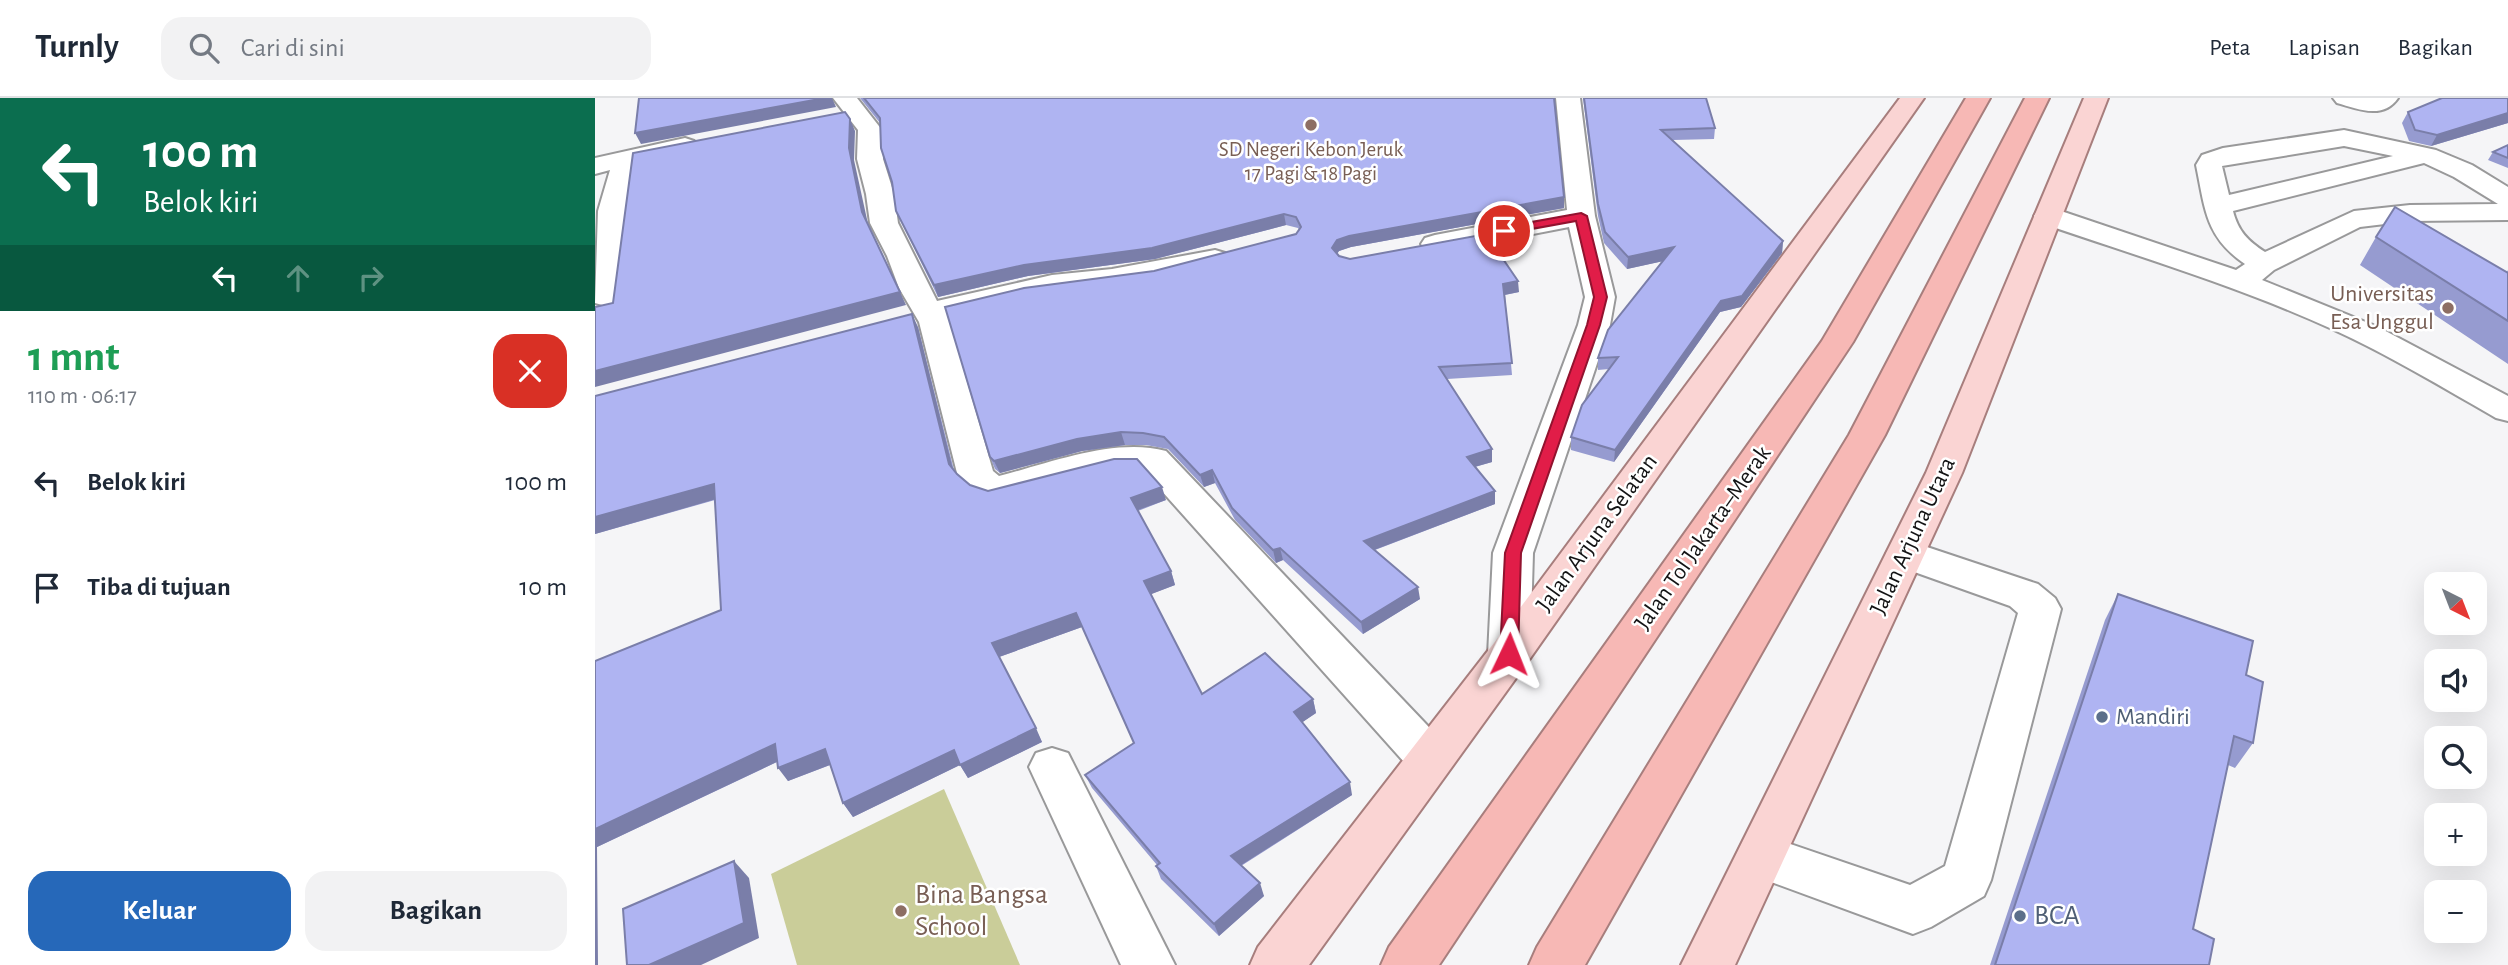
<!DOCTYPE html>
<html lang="id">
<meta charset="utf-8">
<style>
:root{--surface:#fff;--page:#f2f2f3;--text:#1f2937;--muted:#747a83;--line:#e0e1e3;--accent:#2668b9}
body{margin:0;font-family:"Alegreya Sans",sans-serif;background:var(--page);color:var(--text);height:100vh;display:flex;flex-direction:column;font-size:26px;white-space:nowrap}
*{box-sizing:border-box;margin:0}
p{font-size:23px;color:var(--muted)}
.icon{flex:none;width:38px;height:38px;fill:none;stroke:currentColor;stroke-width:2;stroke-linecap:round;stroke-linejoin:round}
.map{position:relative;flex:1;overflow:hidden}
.details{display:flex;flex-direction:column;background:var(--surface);width:595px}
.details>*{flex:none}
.top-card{background:#0b6e4f;color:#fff;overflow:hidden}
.needle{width:46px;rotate:138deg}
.tools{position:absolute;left:1829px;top:474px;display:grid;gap:14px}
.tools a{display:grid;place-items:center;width:63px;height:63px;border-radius:14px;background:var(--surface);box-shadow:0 7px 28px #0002;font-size:35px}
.pin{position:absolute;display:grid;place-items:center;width:60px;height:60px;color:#fff;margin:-30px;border:4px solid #fff;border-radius:50%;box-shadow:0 2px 7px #0007}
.me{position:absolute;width:77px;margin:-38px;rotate:2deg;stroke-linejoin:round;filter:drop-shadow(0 0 5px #0008)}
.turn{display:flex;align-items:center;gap:24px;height:147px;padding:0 28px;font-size:32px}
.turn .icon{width:91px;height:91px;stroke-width:2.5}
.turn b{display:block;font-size:49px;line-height:60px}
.lanes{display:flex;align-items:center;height:66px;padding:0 28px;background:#0003;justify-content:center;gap:35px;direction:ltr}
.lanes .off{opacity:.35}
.round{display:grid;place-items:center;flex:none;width:74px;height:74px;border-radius:21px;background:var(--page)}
.summary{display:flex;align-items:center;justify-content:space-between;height:119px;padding:0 28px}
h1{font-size:42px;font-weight:600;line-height:52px;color:#1e9e55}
.cta{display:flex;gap:14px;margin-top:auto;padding:14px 28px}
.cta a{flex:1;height:80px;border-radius:21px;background:var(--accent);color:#fff;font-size:28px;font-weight:600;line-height:80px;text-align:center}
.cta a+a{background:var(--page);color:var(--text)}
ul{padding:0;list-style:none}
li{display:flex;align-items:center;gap:21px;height:105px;padding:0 28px}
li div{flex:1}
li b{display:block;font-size:26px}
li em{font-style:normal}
header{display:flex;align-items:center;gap:42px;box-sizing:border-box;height:98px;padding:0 35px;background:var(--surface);border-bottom:2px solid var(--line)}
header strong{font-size:33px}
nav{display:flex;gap:38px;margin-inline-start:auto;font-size:24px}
.search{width:490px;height:63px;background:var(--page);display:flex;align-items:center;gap:18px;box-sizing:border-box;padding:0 24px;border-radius:21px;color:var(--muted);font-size:26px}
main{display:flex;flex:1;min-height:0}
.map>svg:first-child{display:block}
</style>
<header>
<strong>Turnly</strong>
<div class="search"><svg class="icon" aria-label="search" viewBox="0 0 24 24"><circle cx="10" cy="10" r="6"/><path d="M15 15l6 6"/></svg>Cari di sini</div>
<nav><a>Peta</a><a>Lapisan</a><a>Bagikan</a></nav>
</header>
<main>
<section class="details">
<div class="top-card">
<div class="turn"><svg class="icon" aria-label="left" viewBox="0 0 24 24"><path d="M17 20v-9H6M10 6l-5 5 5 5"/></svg><div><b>100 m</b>Belok kiri</div></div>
<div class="lanes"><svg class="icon" aria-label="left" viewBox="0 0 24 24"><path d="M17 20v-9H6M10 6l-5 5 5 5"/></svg><svg class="icon off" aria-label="ahead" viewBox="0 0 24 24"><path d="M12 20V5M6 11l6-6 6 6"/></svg><svg class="icon off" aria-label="right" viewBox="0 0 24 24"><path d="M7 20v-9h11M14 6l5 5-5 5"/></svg></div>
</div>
<div class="summary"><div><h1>1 mnt</h1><p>110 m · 06:17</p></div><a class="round" style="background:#d93025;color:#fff"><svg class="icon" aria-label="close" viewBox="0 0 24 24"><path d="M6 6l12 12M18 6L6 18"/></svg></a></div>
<ul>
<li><svg class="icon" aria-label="left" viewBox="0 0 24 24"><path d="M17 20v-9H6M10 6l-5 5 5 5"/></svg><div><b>Belok kiri</b></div><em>100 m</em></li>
<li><svg class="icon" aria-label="arrive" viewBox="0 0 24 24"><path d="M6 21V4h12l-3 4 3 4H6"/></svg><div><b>Tiba di tujuan</b></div><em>10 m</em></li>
</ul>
<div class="cta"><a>Keluar</a><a>Bagikan</a></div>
</section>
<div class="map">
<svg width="1913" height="867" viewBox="0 0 1913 867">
<rect width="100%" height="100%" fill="#f5f5f7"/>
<polygon fill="#cacd99" points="349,691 425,867 202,867 176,776"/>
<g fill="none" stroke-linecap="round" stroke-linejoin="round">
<defs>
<g id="minor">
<path d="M238,0H262L287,32L288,61L299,96L303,125L342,203L457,177L517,171L620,152L630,155L635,161L630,167L620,170L517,189L457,195L353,219L398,373L404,378C455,365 520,339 571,353L850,646L857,660L850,674L834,679L818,674L548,372H523L398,404C383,400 371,393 363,379L324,224L304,190L292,158L275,125L271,96L262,61L263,32Z"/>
<polygon points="961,0 985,0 1000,118 1020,199 1015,227 938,455 935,557 929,569 914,573 899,569 893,557 898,455 983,227 990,199 974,129 840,155 830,152 826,146 830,140 840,137 972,112"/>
<path d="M1738,0H1803C1788,22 1763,11 1742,5Z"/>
<path d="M1749,32L1841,52L1877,67L1913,89V122L1815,123L1765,129L1679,172L1667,182L1783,229L1913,298V323L1901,320C1847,289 1794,257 1737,231C1643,188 1542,158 1443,124L1439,118L1443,112L1453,110L1463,112L1641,172L1650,166C1610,139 1610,110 1601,67L1607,57L1628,50ZM1749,48L1798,58L1634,97L1627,68ZM1829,65L1859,79L1903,106L1815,107L1759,113L1670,154C1653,143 1643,133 1638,113Z"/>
<polygon points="90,40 99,43 103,48 99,53 43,66 31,113 26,199 22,205 11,208 0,205 3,113 15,72 0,76 0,60"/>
<polygon points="1311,442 1443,486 1460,500 1466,511 1396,782 1389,798 1336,829 1318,836 1149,774 1141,758 1149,742 1166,736 1315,787 1350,768 1423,515 1415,508 1297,466 1291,456 1297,446"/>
<polygon points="457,650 473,655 580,867 526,867 434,669 441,655"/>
</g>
<g id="major">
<polygon points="1305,0 1329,0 929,569 714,867 655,867 663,849 899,545"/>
<polygon points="1489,0 1513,0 1367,375 1140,867 1086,867 1331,375"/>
</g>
<g id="highway">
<polygon points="1371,0 1395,0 1258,244 844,867 786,867 794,849 1227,243"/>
<polygon points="1430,0 1454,0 1290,337 990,867 934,867 942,849 1254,337"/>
</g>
</defs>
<use href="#minor" stroke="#99999a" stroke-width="4"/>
<use href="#major" stroke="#a77e7d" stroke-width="4"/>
<use href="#highway" stroke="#a77e7d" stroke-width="4"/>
<use href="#minor" fill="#fff" fill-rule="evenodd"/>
<use href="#major" fill="#fad4d3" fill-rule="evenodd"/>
<use href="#highway" fill="#f7b8b5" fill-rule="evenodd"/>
</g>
<g fill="#969bd0">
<polygon points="265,0 959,0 969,110 756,149 744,153 742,156 744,158 755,161 924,194 910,197 917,277 852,281 897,364 880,369 900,393 900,406 780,452 825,501 768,536 688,462 681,465 640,422 620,385 609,389 573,351 551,347 530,347 487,353 405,375 400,371 395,359 559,173 701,136 704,132 703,130 691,127 560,161 433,178 343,199 301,113 297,84 285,25"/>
<polygon points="988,0 1111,0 1120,30 1119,41 1078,42 1188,143 1187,155 1146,209 1125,214 1019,364 976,352 976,339 1014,271 1003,272 1003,260 1068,163 1032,171 1009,145 1003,118"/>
<polygon points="1913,0 1913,25 1836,48 1814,43 1807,25 1813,14"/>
<polygon points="1913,47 1913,70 1893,62 1898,54"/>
<polygon points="1781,139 1912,174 1913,172 1913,266 1765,167"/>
<polygon points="323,229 359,372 362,376 375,387 393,393 571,402 543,413 576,473 580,487 556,496 607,596 718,601 721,615 707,624 757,697 646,768 669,798 624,838 566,781 561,768 562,767 497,690 490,677 539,645 487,529 404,559 447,644 373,680 365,667 258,719 248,705 235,667 193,683 182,664 2,749 0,563 126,512 120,402 0,436 0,298"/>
<polygon points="1523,496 1651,577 1658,645 1640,670 1633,667 1598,831 1614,867 1395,867 1510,522"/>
</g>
<g fill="#7a7ea9">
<polygon points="230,0 237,0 241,9 46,46 40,35"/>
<polygon points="1913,15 1913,25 1836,48 1842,37"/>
<polygon points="255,21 260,33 259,62 273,126 267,114 254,50"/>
<polygon points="969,99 969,110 756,149 744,153 738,161 737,150 742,142 754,138"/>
<polygon points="689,116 691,127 560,161 433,178 343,199 339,187 429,167"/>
<polygon points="1188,143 1187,155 1146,209 1125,214 1019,364 1020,352 1126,203"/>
<polygon points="1079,149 1078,161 1032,171 1033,159"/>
<polygon points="923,183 924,194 909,197 908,186"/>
<polygon points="305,194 311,207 0,289 0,273"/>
<polygon points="317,216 323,229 360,380 354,366"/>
<polygon points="526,334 530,347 487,353 405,375 399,363 482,341"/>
<polygon points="897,351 897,364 872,371 872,359"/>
<polygon points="617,372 620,385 609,389 605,377"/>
<polygon points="119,386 128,399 0,436 0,419"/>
<polygon points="567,389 571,402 540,413 536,400"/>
<polygon points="900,393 900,406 771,455 769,443"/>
<polygon points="685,450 688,462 681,465 678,452"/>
<polygon points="576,473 580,487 554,497 549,483"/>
<polygon points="823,489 825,501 768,536 766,524"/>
<polygon points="481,515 487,529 404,559 397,545"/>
<polygon points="718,601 721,615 702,628 699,614"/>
<polygon points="441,630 447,644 373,680 365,667"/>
<polygon points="180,646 190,660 2,749 3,867 0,867 0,731"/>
<polygon points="230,651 240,665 193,683 183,670"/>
<polygon points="359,652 367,666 258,719 248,705"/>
<polygon points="755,684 757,697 640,771 636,758"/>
<polygon points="139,763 154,780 164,840 106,867 54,867"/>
<polygon points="665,785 669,798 624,838 619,826"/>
</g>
<g fill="#afb4f2" stroke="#7a7ea9" stroke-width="2">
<polygon points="44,0 230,0 40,35"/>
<polygon points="269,0 959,0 969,99 754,138 742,142 737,150 744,158 755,161 891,136 923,183 908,186 917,265 844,269 897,351 872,359 900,393 769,443 823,489 766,524 685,450 678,452 637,410 617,372 605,377 569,339 548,335 526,334 482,341 399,363 395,359 350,209 429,190 559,173 701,136 706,129 701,119 689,116 557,150 429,167 339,187 301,113 297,84 286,50 285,20"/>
<polygon points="989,0 1111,0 1120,30 1066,32 1188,143 1147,198 1126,203 1020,352 976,339 987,307 1023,259 1003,260 1013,232 1079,149 1033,159 1010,134 1003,106"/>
<polygon points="1847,0 1913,0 1913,15 1842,37 1820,32 1813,14"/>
<polygon points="250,14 255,21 254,50 267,114 305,194 0,273 0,209 18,205 38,55"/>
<polygon points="1913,47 1913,60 1898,54"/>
<polygon points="1800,109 1913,175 1913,223 1781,139"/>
<polygon points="317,216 354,366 362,376 375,387 393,393 519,361 542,361 567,389 536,400 576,473 549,483 607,596 670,555 718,601 699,614 755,684 636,758 665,785 619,826 561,768 565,765 490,677 539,645 481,515 397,545 441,630 365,667 359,652 248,705 230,651 183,670 180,646 0,731 0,563 126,512 119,386 0,419 0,298"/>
<polygon points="1523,496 1658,543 1651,577 1668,584 1658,645 1639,638 1598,831 1619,841 1614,867 1400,867"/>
<polygon points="139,763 149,825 54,867 32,867 28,811"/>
</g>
<polygon fill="#e11d48" stroke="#92132f" stroke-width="2" points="986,115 992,118 1012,199 1005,227 926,455 923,556 920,561 908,561 905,556 910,455 992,227 999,199 981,123 909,136 903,133 909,129"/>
<g fill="#8d6e63" stroke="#fff" stroke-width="2.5">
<circle cx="716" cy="27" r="7"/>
<circle cx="1853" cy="210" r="7"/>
<circle cx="306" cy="813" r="7"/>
</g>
<g fill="#5c6f8a" stroke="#fff" stroke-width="2.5">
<circle cx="1507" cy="619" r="7"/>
<circle cx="1425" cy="818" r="7"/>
</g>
<g text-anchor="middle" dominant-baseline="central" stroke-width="5" stroke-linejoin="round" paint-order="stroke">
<g font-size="21" fill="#785e54" stroke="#fff">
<text x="716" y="51">SD Negeri Kebon Jeruk<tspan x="716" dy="24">17 Pagi &amp; 18 Pagi</tspan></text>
</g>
<g font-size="24" fill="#785e54" stroke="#fff" text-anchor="end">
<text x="1839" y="196">Universitas<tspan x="1839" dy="28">Esa Unggul</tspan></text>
</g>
<g font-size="24" fill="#131314" stroke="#fff">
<text transform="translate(1002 435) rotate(-54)">Jalan Arjuna Selatan</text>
<text transform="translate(1318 438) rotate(-65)">Jalan Arjuna Utara</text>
<text transform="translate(1108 440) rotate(-55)">Jalan Tol Jakarta–Merak</text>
</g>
<g font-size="24" fill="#4e5e75" stroke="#fff" text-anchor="start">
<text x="1521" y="619">Mandiri</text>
</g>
<g font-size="28" fill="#785e54" stroke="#fff" text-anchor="start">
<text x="320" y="797">Bina Bangsa<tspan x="320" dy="32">School</tspan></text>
</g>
<g font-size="28" fill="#4e5e75" stroke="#fff" text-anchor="start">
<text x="1439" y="818">BCA</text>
</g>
</g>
</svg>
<div class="tools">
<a><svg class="needle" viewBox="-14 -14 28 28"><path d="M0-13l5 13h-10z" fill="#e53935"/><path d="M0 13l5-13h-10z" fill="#747a83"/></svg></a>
<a><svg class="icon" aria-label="sound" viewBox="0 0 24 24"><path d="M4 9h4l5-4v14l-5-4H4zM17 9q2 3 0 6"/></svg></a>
<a><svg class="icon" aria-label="search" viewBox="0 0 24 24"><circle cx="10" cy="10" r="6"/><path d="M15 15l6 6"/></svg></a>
<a>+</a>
<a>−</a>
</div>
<div class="pin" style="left:909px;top:133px;background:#d93025"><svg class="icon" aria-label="arrive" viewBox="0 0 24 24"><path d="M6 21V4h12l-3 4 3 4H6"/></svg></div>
<svg class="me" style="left:914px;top:556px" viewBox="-20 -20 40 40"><path d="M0-17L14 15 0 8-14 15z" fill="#e11d48" stroke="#fff" stroke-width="4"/></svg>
</div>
</main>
